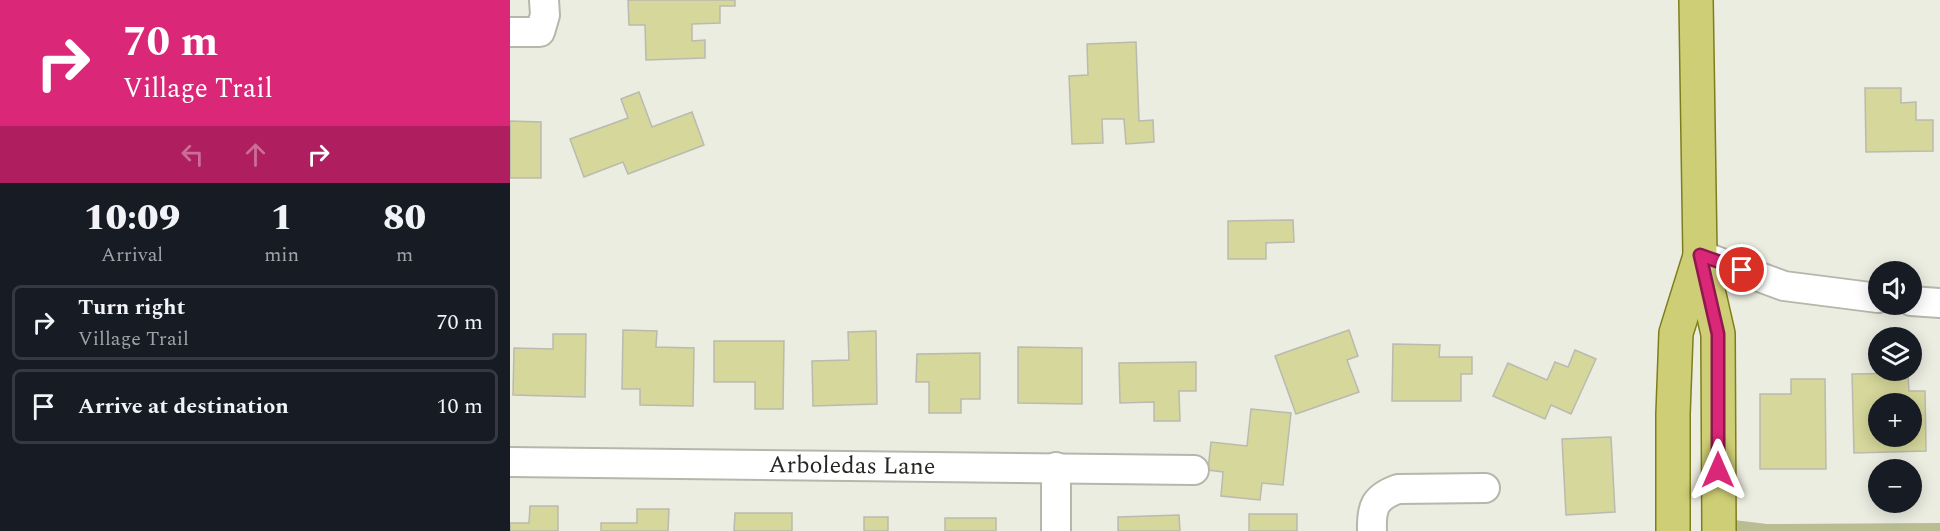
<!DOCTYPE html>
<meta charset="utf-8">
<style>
:root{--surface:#171b24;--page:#20242c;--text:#f1f3f6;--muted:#9ea1a6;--line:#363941}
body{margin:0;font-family:Spectral,serif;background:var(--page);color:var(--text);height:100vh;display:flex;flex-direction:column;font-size:22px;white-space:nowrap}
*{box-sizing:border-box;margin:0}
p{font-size:20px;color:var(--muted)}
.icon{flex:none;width:33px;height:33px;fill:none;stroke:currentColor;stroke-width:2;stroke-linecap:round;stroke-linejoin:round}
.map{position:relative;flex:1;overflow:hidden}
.panel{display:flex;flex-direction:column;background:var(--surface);width:510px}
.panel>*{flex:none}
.banner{background:#db2777;color:#fff;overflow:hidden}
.tools{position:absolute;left:1358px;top:261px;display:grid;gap:12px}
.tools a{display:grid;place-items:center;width:54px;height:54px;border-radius:50%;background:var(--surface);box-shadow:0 3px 15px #0003;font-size:30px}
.pin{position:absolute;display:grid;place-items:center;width:51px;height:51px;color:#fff;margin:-26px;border:3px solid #fff;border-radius:50%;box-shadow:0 2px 6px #0007}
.me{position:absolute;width:66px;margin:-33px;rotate:0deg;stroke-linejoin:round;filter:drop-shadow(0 0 4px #0008)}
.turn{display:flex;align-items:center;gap:21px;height:126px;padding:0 24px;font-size:27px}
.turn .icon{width:78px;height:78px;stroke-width:2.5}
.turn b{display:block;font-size:42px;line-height:51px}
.lanes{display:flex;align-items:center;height:57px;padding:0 24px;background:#0003;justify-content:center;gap:30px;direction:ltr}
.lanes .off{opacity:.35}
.eta{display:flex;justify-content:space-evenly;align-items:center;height:102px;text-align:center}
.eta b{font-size:36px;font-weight:800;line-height:42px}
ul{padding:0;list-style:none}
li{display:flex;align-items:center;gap:18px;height:75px;margin:0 12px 9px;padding:0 12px;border:3px solid var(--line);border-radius:9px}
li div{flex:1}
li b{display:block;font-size:22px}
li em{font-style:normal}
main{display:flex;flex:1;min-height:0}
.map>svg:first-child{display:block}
</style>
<main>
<section class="panel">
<div class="banner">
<div class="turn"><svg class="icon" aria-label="right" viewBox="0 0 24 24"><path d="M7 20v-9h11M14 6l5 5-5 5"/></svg><div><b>70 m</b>Village Trail</div></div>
<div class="lanes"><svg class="icon off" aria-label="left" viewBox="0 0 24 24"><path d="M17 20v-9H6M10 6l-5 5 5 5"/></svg><svg class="icon off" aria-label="ahead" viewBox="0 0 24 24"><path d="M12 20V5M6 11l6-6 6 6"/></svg><svg class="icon" aria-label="right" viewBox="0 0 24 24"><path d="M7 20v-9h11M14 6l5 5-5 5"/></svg></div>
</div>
<div class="eta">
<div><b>10:09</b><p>Arrival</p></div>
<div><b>1</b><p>min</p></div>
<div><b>80</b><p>m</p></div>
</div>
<ul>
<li><svg class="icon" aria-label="right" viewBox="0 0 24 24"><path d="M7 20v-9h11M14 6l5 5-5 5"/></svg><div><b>Turn right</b><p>Village Trail</p></div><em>70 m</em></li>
<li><svg class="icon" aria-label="arrive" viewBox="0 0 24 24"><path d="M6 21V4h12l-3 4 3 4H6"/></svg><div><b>Arrive at destination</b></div><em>10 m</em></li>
</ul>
</section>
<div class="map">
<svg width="1430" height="531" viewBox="0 0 1430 531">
<rect width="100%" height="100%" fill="#ecede1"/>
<polygon fill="#babc93" points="1224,520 1257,524 1430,523 1430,531 1224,531"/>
<g fill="#d5d79b" stroke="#babab0" stroke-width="1.5" fill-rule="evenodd">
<polygon points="118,0 225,0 225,6 210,6 210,23 182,24 182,41 195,40 195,58 136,60 135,25 119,25"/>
<polygon points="626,42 629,121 643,120 644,142 616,144 614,119 592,119 593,143 562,144 559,76 578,75 577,44"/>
<polygon points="1355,88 1391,88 1391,103 1406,102 1406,120 1423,120 1423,151 1356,152"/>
<polygon points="129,92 142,127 182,112 194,145 118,174 113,162 74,177 60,139 118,118 111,99"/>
<polygon points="0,121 31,122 31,178 0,178"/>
<polygon points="783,220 784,242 756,243 756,259 718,259 718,221"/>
<polygon points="113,330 147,331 146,347 184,348 183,406 130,405 130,389 112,389"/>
<polygon points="839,330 848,356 837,360 849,392 786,414 765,356"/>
<polygon points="366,331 367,404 303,406 302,361 339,360 338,332"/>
<polygon points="43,334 76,334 75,397 3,395 4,348 43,349"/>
<polygon points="204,341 274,341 273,409 245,409 245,382 204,382"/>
<polygon points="883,344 930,345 929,357 962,357 962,374 951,374 951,401 882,401"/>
<polygon points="508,347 572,348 572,404 508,403"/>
<polygon points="1065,350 1086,359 1061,414 1041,405 1035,419 983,396 998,363 1037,380 1045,362 1058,367"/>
<polygon points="470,353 470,399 451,399 451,413 419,413 419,382 406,382 407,354"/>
<polygon points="686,362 686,391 669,391 670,421 644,421 644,402 610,403 609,363"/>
<path d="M1398,373L1399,391H1415L1416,451L1344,453L1342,374ZM1368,404H1401V436H1368Z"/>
<polygon points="1281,379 1315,379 1316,469 1250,469 1250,394 1281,394"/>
<polygon points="741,409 781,413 773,485 752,483 750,500 711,496 713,472 698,470 701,442 737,446"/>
<polygon points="1101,437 1105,512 1056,515 1052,439"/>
<polygon points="20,506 48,506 48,531 0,531 0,523 19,523"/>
<polygon points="127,509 159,509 158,531 91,531 91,523 127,523"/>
<polygon points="225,513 282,513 282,531 224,531"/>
<rect x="739" y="514" width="48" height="17"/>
<polygon points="669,515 670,531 608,531 608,517"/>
<rect x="354" y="517" width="24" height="14"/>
<rect x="435" y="518" width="51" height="13"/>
</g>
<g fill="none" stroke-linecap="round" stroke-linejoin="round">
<defs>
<g id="minor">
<polyline points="0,32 30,32 35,15 34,0"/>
<polyline points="1190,255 1274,286 1368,298"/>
<polyline points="1401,301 1430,303"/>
<path id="s1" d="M0,462L684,470"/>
<polyline points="546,531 546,467"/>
<path d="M862,531C861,507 865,497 888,489L975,488"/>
</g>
<g id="major">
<polyline points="1186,0 1190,255 1208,334 1209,531"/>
<polyline points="1163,531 1163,414 1166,333 1190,256"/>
</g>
</defs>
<use href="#minor" stroke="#b6b6ab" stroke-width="32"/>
<use href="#major" stroke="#7e7e1d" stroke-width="36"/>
<use href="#minor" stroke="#fff" stroke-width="28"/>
<use href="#major" stroke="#cece76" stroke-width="33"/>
</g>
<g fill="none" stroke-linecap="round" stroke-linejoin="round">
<defs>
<polyline id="route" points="1208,470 1208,334 1190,255 1232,270"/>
</defs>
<use href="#route" stroke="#8e194d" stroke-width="15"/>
<use href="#route" stroke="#db2777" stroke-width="10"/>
</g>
<g text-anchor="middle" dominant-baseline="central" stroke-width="6" stroke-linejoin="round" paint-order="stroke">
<g font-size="24" fill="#262622" stroke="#f9faef">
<text stroke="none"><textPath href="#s1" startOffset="342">Arboledas Lane</textPath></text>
</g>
</g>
</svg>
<div class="tools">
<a><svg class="icon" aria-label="sound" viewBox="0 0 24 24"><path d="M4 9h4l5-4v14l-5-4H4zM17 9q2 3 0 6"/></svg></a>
<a><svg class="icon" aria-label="layers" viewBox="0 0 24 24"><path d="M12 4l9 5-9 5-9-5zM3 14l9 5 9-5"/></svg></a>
<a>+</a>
<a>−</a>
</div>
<div class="pin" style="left:1232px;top:270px;background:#d93025"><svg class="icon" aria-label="arrive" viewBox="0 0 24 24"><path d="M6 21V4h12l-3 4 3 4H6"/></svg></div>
<svg class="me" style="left:1208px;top:470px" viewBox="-20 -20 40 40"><path d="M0-17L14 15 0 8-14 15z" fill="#db2777" stroke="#fff" stroke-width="4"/></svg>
</div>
</main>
